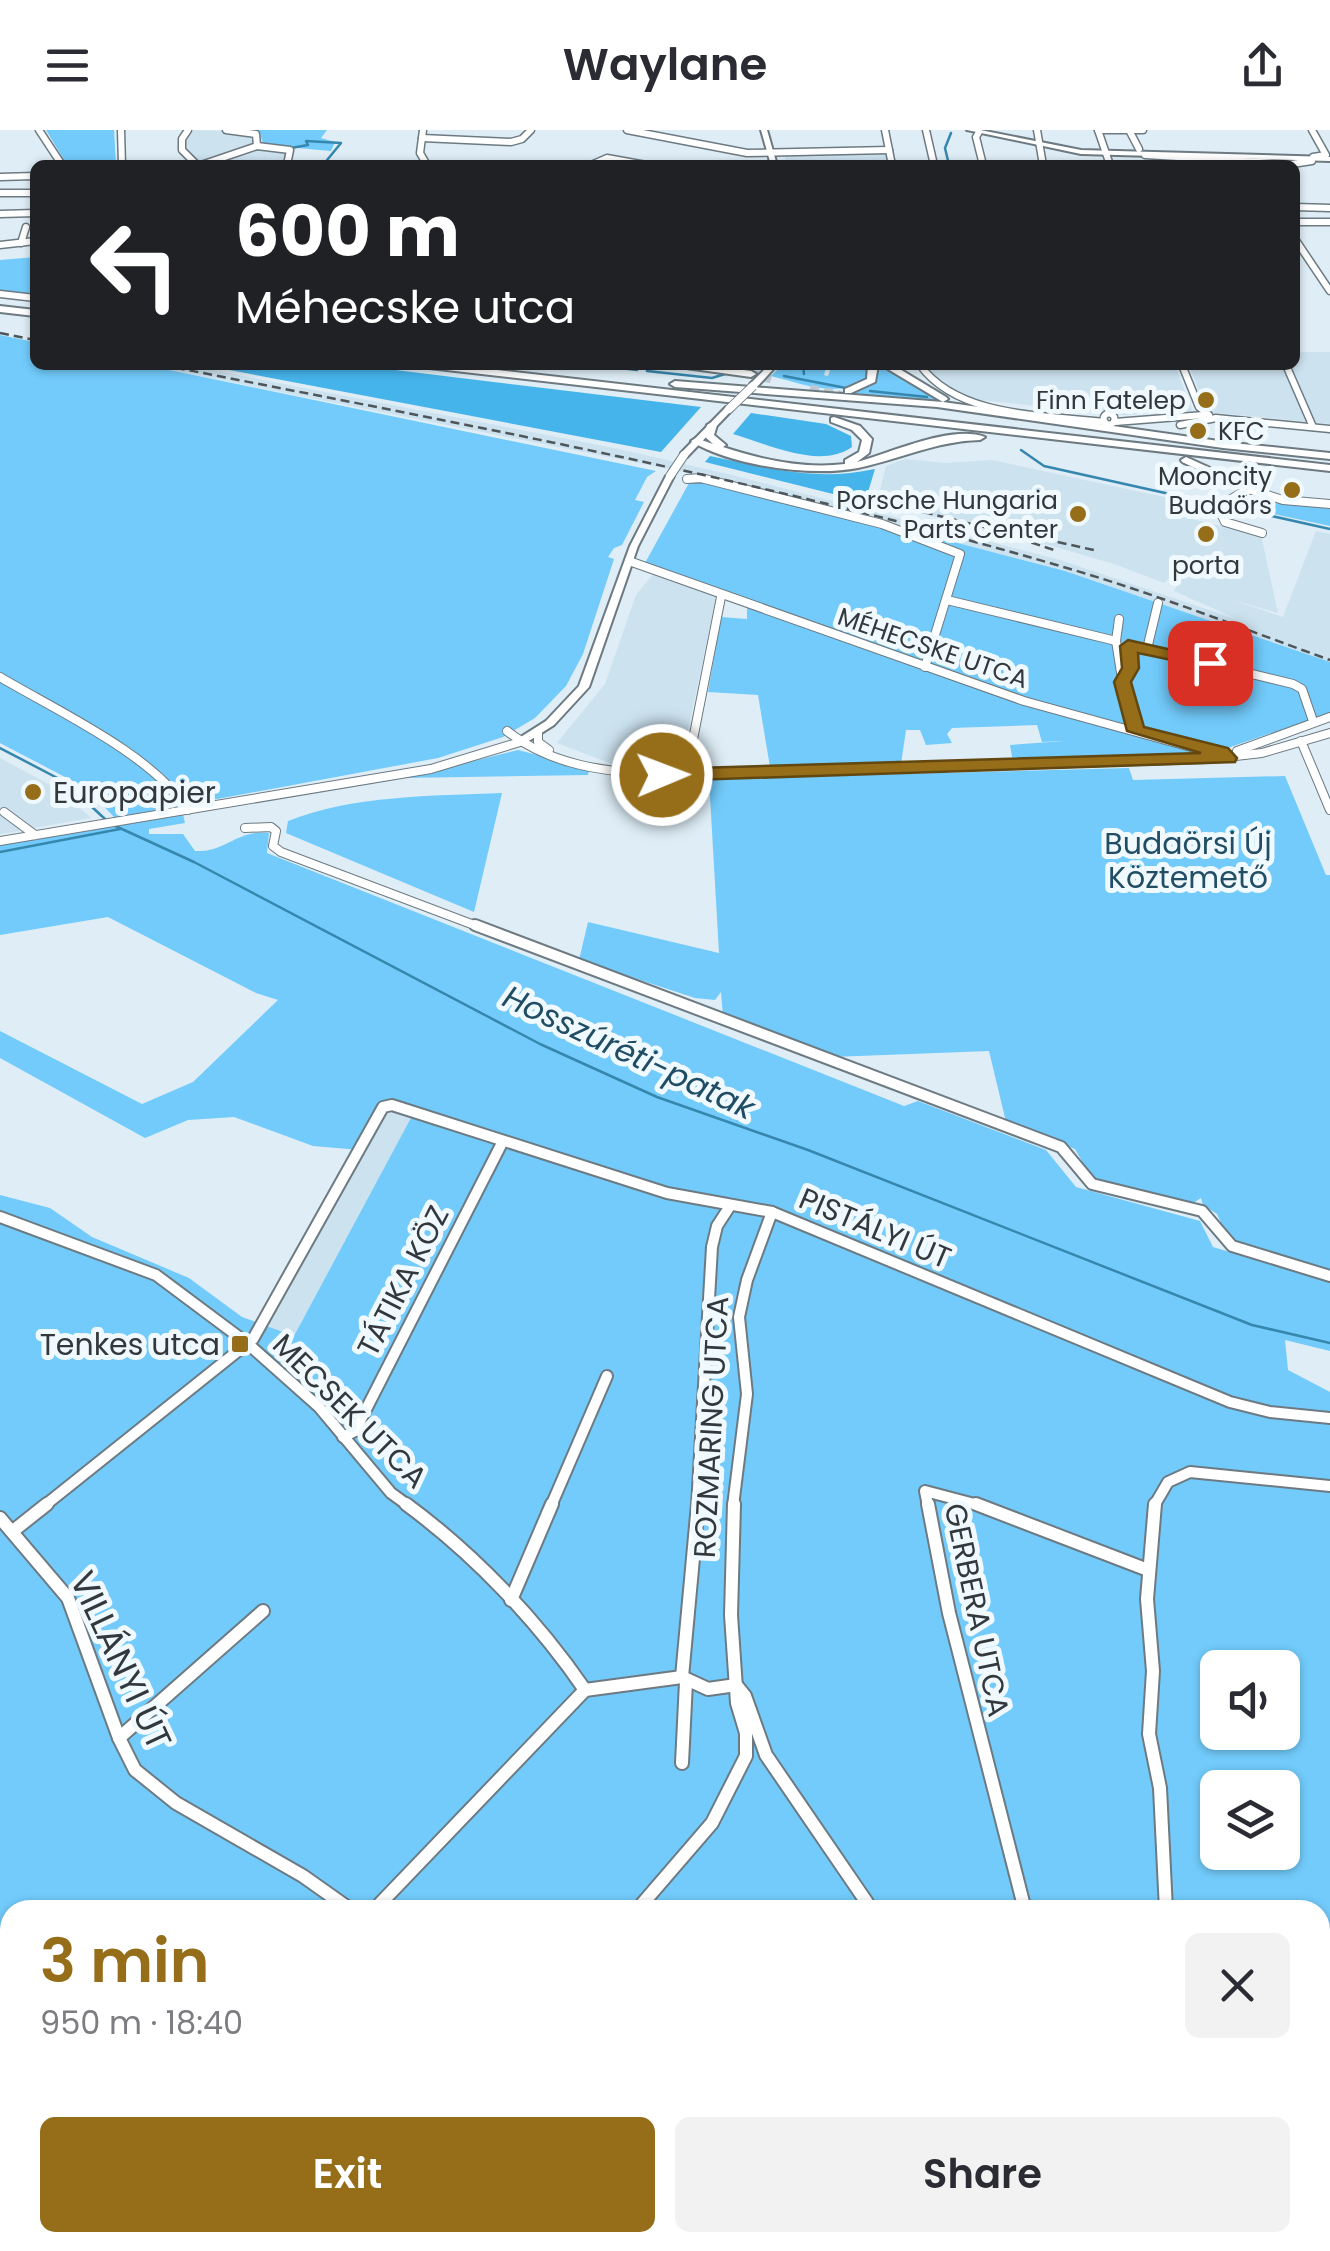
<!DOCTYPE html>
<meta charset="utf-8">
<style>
:root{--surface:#fff;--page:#f2f2f3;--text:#2b2b33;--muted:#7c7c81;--accent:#966d18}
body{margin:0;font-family:Poppins,sans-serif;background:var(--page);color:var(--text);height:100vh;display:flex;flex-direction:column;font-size:38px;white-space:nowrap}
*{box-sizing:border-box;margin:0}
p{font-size:32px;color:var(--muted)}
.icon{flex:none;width:55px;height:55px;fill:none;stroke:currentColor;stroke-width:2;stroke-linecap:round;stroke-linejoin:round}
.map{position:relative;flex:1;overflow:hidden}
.details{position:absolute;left:0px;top:1770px;width:1330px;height:352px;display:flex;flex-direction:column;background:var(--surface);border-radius:30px 30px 0 0;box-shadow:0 2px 8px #0004}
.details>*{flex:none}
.top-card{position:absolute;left:30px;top:30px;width:1270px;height:210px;border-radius:15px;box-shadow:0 2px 8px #0004;background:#202124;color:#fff;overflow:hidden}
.fabs{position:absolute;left:1200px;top:1520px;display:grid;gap:20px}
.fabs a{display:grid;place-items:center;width:100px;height:100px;border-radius:15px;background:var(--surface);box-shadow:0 2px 8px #0004;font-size:50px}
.pin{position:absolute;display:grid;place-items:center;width:85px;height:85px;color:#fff;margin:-42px;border-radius:20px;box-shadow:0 5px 15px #0006}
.me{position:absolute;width:110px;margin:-55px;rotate:89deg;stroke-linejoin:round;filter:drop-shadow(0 0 8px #0008)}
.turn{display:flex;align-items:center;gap:35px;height:210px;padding:0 40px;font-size:45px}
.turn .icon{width:130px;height:130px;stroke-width:2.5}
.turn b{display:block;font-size:70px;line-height:85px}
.round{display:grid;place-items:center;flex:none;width:105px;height:105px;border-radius:15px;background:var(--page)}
.overview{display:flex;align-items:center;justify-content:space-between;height:170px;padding:0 40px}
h1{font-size:60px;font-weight:600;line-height:75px;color:var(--accent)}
.action{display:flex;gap:20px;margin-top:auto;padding:20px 40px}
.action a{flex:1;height:115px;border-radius:15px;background:var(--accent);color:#fff;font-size:40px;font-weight:600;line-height:115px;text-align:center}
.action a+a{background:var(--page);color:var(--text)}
header{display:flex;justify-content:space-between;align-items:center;height:130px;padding:0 40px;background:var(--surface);font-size:45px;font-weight:600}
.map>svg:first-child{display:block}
</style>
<header><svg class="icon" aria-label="menu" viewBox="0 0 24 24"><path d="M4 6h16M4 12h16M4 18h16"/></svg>Waylane<svg class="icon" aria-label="share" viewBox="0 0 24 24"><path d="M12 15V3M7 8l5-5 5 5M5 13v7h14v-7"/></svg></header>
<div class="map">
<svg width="1330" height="2121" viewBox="0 0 1330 2121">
<rect width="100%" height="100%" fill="#deedf6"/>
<g fill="#cce2ef">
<polygon points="184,0 259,2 264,15 296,18 291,35 189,35 177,16"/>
<polygon points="886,21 888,35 787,35 784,23"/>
<polygon points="1295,222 1330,222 1330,294 1207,282 1189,235 1295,235"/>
<polygon points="145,235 186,235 614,318 732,345 1060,430 1239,490 1174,461 1179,452 1168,449 1164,453 1114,434 1007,403 877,373 886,336 905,329 945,333 992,330 1192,373 1187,388 1261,405 1278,483 1229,469 1283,487 1316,401 1330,404 1330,532 1065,441 694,344"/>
<polygon points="903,235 1175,235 1192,281 1120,285 981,270 959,264 930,242"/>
<polygon points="655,442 716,466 680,640 615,635 557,613 605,554 636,465"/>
<polygon points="0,628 61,661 91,688 33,698 6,680 20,701 0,704"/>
<polygon points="383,977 413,985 294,1206 265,1198"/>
</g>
<g fill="#72cbfb" fill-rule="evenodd">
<polygon points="46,0 114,0 116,35 67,35"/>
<polygon points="245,0 327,0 321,8 335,12 331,21 264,15 259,2"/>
<polygon points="35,127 35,167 0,164 0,130"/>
<polygon points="0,205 35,212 35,235 145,235 656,341 647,347 635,370 644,372 622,415 614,418 608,427 614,429 583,524 566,556 535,588 503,607 438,628 115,688 86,658 0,613"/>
<path d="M782,235H827L824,245L828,246L832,235H868L869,249C835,268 807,255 771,246Z"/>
<path d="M876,235C893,235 925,263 945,271L848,263L874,252Z"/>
<polygon points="694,344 1065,441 1330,532 1330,583 1210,624 1013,632 1010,615 1064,611 1042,612 1037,595 952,598 947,604 952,613 926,615 920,600 906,600 901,634 770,637 758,565 708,562 721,487 747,489 747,476 884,524 645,433"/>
<polygon points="1252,365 1274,370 1274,373 1330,378 1330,396 1226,374"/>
<polygon points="518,620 583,637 589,640 588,645 404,648"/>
<polygon points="1129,638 1133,650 1285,646 1326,745 1330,745 1330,1140 1228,1109 1217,1084 1203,1075 1201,1068 1190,1075 1092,1049 1075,1019 1006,992 989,921 832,927 723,886 721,862 715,870 695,868 579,830 588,792 719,823 709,649"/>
<path d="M502,663L474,782L286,703L288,691C354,665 432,666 502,663Z"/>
<path d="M183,684L185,693L149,699V704H183L195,721C225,723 237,699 269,703L267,723L904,976L918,971L1046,1020L1076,1057L1200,1091L1213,1117L1330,1152V1221L1285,1210L1288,1240L1330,1262V2121H0V1065L50,1078L92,1107L189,1148L242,1187L294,1206L412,986L383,978L360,1020L313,1016L234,987L188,990L145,1008L0,928V901L142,974L193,952L278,870L256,863L108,787L0,805V715ZM1218,1538H1282V1602H1218ZM1218,1658H1282V1722H1218ZM10,1780H1320V2112H10Z"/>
</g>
<g fill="#45b4eb">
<polygon points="203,235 354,235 701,277 661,322"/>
<path d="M751,283L826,294L851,306L852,317C820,340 768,314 733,304Z"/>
<path d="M710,326C770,338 815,352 875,339L865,372L705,332Z"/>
</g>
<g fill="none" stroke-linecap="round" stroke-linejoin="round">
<g stroke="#3687ae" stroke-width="2.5">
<polyline points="291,18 308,15 306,11 341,13 323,35"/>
<polyline points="949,35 945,18 951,3"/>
<polyline points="594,235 637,240"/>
<polyline points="803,235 804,244"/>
<polyline points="729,237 753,238"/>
<polyline points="647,241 712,248 725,244"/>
<polyline points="784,246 846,258"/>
<polyline points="870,261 927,267"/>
<polyline points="1021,320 1044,336 1219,375"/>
<polyline points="1227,376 1330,399"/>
<polyline points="0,618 65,652 105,689"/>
<polyline points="111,694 194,732 540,914 657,967 808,1020 1252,1195 1330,1213"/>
<polyline points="0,722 120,699"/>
</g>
<g stroke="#bcc9d1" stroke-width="9" stroke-dasharray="9 5" stroke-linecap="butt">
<polyline points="751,244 771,249"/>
<polyline points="810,259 848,267"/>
</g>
<defs>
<g id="minor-far3">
<polyline points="39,0 62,35"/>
<polyline points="121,0 122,35"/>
<polyline points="188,0 182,9 182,20 197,35"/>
<polyline points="226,0 256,4 257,16"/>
<polyline points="423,0 420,23 427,35"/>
<polyline points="627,0 747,23 889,20"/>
<polyline points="885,0 892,35"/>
<polyline points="926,0 934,35"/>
<polyline points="1037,0 1043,35"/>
<polyline points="1098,0 1143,0"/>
<polyline points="1098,0 1110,35"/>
<polyline points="1129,0 1139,19"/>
<polyline points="1312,0 1326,25 1313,27"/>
<polyline points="979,2 976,7 983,35"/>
<polyline points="422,8 511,12 522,9 531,0"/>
<polyline points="1145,25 1292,34 1312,31"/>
<polyline points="201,35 257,16 290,20 287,35"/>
<polyline points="591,35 607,28 646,35"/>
<polyline points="0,47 35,46"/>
<polyline points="0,63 35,63"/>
<polyline points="1295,77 1330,78"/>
<polyline points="0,84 35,83"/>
<polyline points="1295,92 1330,92"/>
<polyline points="1295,109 1330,161"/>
<polyline points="21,113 26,97"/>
<polyline points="0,115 35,111"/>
<polyline points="0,164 35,168"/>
<path d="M920,235C958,288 1046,285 1105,292"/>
<polyline points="1182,235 1199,277 1209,285"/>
<polyline points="1286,235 1313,297"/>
<circle cx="1109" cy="289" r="5.5"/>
<polyline points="1115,292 1204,285"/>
<polyline points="1180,295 1216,288 1330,299"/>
<polyline points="687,349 706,349"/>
</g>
<g id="minor-far2">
<polyline points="687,349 701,348 882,394 960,424 925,537"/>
<polyline points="1262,403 1225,392 1218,377 1248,359 1283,370 1330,374"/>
<polyline points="629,431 1024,571 1227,627"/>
<polyline points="947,470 1116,511"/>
<polyline points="1119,489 1116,511 1122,549"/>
<polyline points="1147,519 1158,473"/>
<path d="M0,547C57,581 152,624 188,680"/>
<path d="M507,601C551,636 607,642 662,645L1209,629L1262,623L1330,603"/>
<polyline points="1136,601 1123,553 1130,538 1131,515 1293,554 1302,559 1313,591"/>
<polyline points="538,602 538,612 549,620"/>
<polyline points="1301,611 1330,680"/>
<polyline points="1237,621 1330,587"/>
<polyline points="686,645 721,467"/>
<polyline points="4,682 35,705"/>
<polyline points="245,698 271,697 276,701 273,716 281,722 482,798"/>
<polyline points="0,711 431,639 520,612"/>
</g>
<g id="minor-far1">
<polyline points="475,795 1061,1017 1092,1054 1202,1081 1232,1116 1330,1146"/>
<polyline points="0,1087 156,1145 247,1213 319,1277 391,1363 409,1376"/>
<polyline points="343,1307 355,1301 503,1011"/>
<polyline points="44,1376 253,1209 383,977 392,975 667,1063 772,1082 1230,1272 1270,1282 1330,1288"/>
<polyline points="551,1376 607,1246"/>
<polyline points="697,1376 712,1117 717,1096 730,1076"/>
<polyline points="733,1376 747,1264 739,1187 747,1150 772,1082"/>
<polyline points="928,1376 925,1361 982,1376"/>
<polyline points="1154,1376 1168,1352 1190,1342 1330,1356"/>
</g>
<g id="minor">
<path d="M406,1374C474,1424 537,1490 585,1560"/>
<polyline points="928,1374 949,1483 1025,1780"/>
<polyline points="976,1374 1148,1440"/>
<polyline points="1155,1374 1147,1469 1153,1541 1149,1604 1160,1658 1166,1780"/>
<polyline points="0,1388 68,1468 119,1608 135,1640 176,1673 303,1746 351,1780"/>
<polyline points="13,1401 47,1374"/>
<polyline points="511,1470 552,1374"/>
<polyline points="682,1547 698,1374"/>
<polyline points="737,1556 745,1566 766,1625 872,1780"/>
<polyline points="585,1560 682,1547 708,1559 736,1555"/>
<polyline points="119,1608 263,1481"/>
<polyline points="682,1633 686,1552"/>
<polyline points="374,1780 585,1560"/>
<polyline points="637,1780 712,1693 746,1626 746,1603 737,1573 731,1485 734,1374"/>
<polyline points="0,1934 10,1939"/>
<polyline points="1320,2003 1330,2004"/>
<polyline points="1321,2105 1323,2121"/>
<polyline points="103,2112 110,2121"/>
<polyline points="593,2112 595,2121"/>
<polyline points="884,2112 886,2121"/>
<polyline points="1098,2112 1104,2121"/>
<polyline points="1142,2112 1142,2121"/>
<polyline points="450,2121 455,2112"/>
</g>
<g id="major">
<polygon points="761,0 767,0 777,35 771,35"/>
<polygon points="967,0 980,0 1081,20 1330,27 1330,31 1081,24"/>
<polygon points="769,235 777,235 756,258 750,258 750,254"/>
<polygon points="726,277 733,279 687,327 681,327 681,323"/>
<polygon points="670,343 674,346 638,416 589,557 554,595 524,614 516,614 516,610 546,591 579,556 630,416 666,346"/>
</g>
<g id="highway">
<polygon points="0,176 35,180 35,186 0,182"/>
<polygon points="424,235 454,235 1330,335 1330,341 429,238"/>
<polygon points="681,235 707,235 751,241 756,244 751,247 686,238"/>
<polygon points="868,235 878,235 875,252 851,263 845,263 845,259 867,249"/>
<polygon points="881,235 893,235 946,267 948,269 943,272 1233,313 1330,323 1330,329 1223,318 937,277 675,257 670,254 675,251 943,272"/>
<path d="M834,287L860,296L872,309L869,323L857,332C890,323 953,294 985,307L980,310C937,311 900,329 858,338C812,347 731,336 691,311L696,308L713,314L704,306L707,295L712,292L717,295L714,305L726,315L723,317C763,330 804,339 845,334V330L859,322L862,310L852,300L831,292V288Z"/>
<polygon points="1186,327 1252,357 1253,359 1244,361 1182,332 1181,330"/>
</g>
</defs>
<use href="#minor-far3" stroke="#6d7a81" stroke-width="9"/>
<use href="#minor-far2" stroke="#6d7a81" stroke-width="10"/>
<use href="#minor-far1" stroke="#6d7a81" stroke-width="14"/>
<use href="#minor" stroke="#6d7a81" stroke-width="16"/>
<use href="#major" stroke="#6d7a81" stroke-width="4"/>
<use href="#highway" stroke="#6d7a81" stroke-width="4"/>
<use href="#minor-far3" stroke="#fff" stroke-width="6"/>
<use href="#minor-far2" stroke="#fff" stroke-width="8"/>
<use href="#minor-far1" stroke="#fff" stroke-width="10"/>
<use href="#minor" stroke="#fff" stroke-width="12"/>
<use href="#major" fill="#fff" fill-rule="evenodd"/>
<use href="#highway" fill="#fff" fill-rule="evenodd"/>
<g stroke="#4f565a" stroke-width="2.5" stroke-dasharray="9 5" stroke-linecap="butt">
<polyline points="0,203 35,210"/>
<path d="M162,235C472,296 784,353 1087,444C1169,469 1249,501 1330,530"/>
<polyline points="883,372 984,397 1057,421"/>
<polyline points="1044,409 1098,421"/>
</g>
<defs>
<g id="major-bridge">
<polyline points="729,279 753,256"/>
<polyline points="670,346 684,325"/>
</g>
</defs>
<use href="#major-bridge" stroke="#6d7a81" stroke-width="10" stroke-linecap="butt"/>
<use href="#major-bridge" stroke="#fff" stroke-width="8"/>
</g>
<polygon fill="#966d18" stroke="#624710" stroke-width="2.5" points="1128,510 1216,530 1216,537 1210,538 1138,523 1139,538 1131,552 1144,597 1228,618 1237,628 1235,632 662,651 652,645 662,639 1201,623 1127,601 1114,552 1122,538 1120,516"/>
<g fill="#966d18" stroke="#f0f9fe" stroke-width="4">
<circle cx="1206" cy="270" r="10"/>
<circle cx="1198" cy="301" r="10"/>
<circle cx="1292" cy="360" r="10"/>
<circle cx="1078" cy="384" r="10"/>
<circle cx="1206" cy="404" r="10"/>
<circle cx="33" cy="662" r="10"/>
<rect x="230" y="1204" width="20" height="20" rx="5"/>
</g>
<g text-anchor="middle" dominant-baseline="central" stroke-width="10" stroke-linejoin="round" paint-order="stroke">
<g font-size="25" fill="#32383b" stroke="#f0f9fe" text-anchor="end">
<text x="1186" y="270">Finn Fatelep</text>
<text x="1218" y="301" text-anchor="start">KFC</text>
<text x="1272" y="346">Mooncity<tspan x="1272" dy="29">Budaörs</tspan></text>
<text x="1058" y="370">Porsche Hungaria<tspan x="1058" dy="29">Parts Center</tspan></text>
<text x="1206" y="435" text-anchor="middle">porta</text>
</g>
<g font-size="25" fill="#32383b" stroke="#f0f9fe">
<text transform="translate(933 518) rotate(19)">MÉHECSKE UTCA</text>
</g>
<g font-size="30" fill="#32383b" stroke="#f0f9fe" text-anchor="start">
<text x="53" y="662">Europapier</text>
<text x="220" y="1214" text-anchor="end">Tenkes utca</text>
</g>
<g font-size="30" fill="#214e65" stroke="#f0f9fe">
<text x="1188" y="713">Budaörsi Új<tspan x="1188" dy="34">Köztemető</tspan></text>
</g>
<g font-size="30" fill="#32383b" stroke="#f0f9fe">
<text transform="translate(875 1098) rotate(23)">PISTÁLYI ÚT</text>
<text transform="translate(403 1151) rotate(-63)">TÁTIKA KÖZ</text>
<text transform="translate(350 1281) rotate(45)">MECSEK UTCA</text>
<text transform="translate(711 1297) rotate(-87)">ROZMARING UTCA</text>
<text transform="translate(977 1480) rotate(78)">GERBERA UTCA</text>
</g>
<g font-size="32" font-style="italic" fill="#204d64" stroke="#f0f9fe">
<text transform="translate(629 922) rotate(25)">Hosszúréti-patak</text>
</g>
<g font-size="35" fill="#32383b" stroke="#f0f9fe">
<text transform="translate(121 1530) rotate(65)">VILLÁNYI ÚT</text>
</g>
</g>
</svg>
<div class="fabs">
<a><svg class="icon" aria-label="sound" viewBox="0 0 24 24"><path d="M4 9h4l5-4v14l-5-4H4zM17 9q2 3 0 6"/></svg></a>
<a><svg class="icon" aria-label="layers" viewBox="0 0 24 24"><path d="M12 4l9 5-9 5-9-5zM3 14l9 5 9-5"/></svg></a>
</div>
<div class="pin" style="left:1210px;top:533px;background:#d93025"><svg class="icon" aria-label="arrive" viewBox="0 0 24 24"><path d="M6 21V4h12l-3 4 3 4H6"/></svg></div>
<svg class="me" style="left:662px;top:645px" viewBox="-20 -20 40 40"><circle r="17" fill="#966d18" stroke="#fff" stroke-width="3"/><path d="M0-11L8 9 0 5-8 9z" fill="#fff"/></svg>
<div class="top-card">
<div class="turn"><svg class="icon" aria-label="left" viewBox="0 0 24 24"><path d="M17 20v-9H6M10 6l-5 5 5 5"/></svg><div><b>600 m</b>Méhecske utca</div></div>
</div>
<section class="details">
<div class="overview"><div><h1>3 min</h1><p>950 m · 18:40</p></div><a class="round"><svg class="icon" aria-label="close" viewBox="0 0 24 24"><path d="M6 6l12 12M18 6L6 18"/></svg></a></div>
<div class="action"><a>Exit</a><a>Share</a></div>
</section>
</div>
